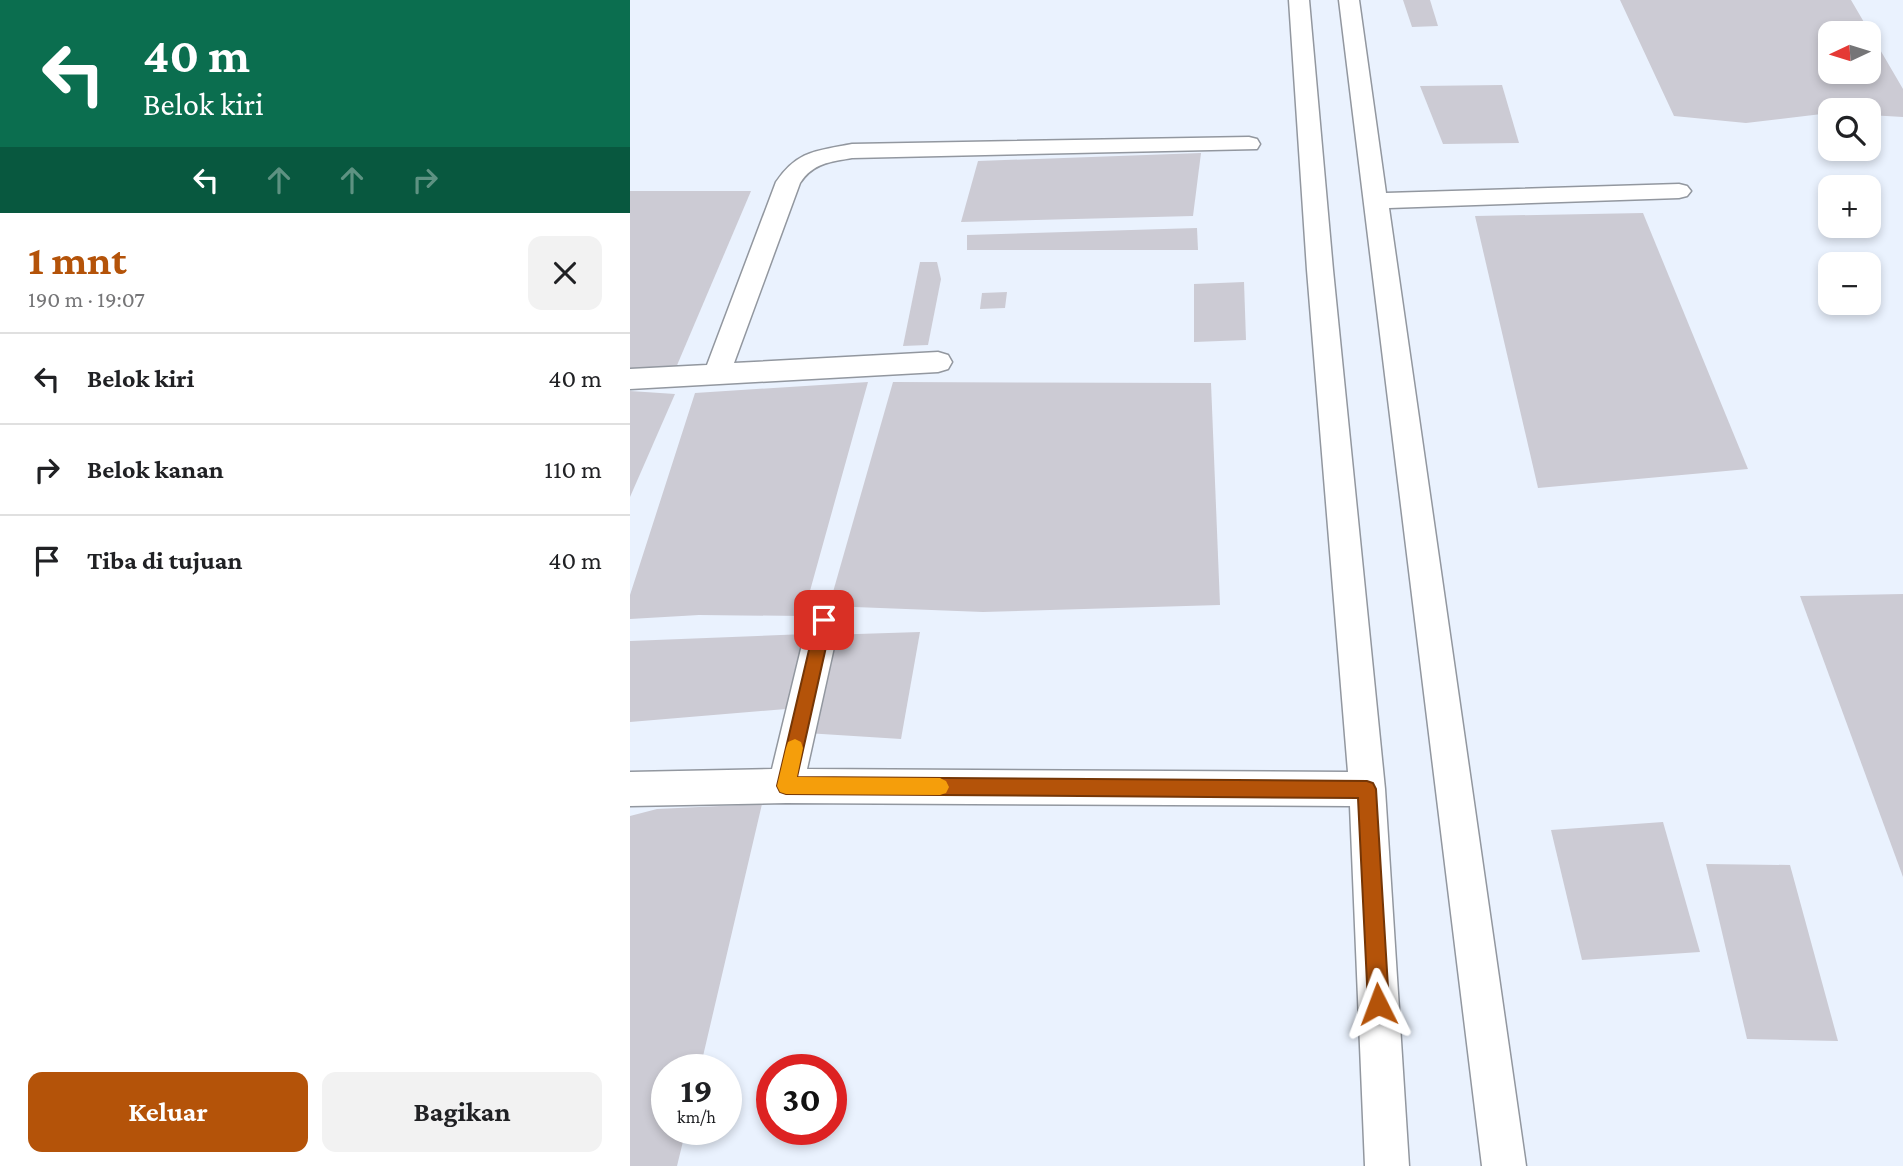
<!DOCTYPE html>
<html lang="id">
<meta charset="utf-8">
<style>
:root{--surface:#fff;--page:#f2f2f2;--text:#202124;--muted:#757577;--line:#e0e0e0;--accent:#b45309}
body{margin:0;font-family:"Crimson Pro",serif;background:var(--page);color:var(--text);height:100vh;display:flex;flex-direction:column;font-size:26px;white-space:nowrap}
*{box-sizing:border-box;margin:0}
p{font-size:23px;color:var(--muted)}
.icon{flex:none;width:38px;height:38px;fill:none;stroke:currentColor;stroke-width:2;stroke-linecap:round;stroke-linejoin:round}
.map{position:relative;flex:1;overflow:hidden}
.sheet{display:flex;flex-direction:column;background:var(--surface);width:630px}
.sheet>*{flex:none}
.guide{background:#0b6e4f;color:#fff;overflow:hidden}
.needle{width:46px;rotate:266deg}
.fabs{position:absolute;left:1188px;top:21px;display:grid;gap:14px}
.fabs a{display:grid;place-items:center;width:63px;height:63px;border-radius:14px;background:var(--surface);box-shadow:0 4px 10px #0003;font-size:35px}
.speed{position:absolute;left:21px;top:1054px;display:flex;gap:14px;font-size:35px;font-weight:700;text-align:center}
.speed>*{display:grid;place-content:center;width:91px;height:91px;border-radius:50%;background:var(--surface);box-shadow:0 4px 10px #0003;line-height:1}
.speed small{font-size:18px;font-weight:400}
.speed .limit{border:10px solid #d22;background:#fff;color:#111}
.pin{position:absolute;display:grid;place-items:center;width:60px;height:60px;color:#fff;margin:-30px;border-radius:14px;box-shadow:0 4px 10px #0006}
.me{position:absolute;width:77px;margin:-38px;rotate:357deg;stroke-linejoin:round;filter:drop-shadow(0 0 5px #0008)}
.turn{display:flex;align-items:center;gap:24px;height:147px;padding:0 28px;font-size:32px}
.turn .icon{width:91px;height:91px;stroke-width:2.5}
.turn b{display:block;font-size:49px;line-height:60px}
.lanes{display:flex;align-items:center;height:66px;padding:0 28px;background:#0003;justify-content:center;gap:35px;direction:ltr}
.lanes .off{opacity:.35}
.round{display:grid;place-items:center;flex:none;width:74px;height:74px;border-radius:14px;background:var(--page)}
.summary{display:flex;align-items:center;justify-content:space-between;height:119px;padding:0 28px}
h1{font-size:42px;font-weight:700;line-height:52px;color:var(--accent)}
.primary-button{display:flex;gap:14px;margin-top:auto;padding:14px 28px}
.primary-button a{flex:1;height:80px;border-radius:14px;background:var(--accent);color:#fff;font-size:28px;font-weight:700;line-height:80px;text-align:center}
.primary-button a+a{background:var(--page);color:var(--text)}
ul{padding:0;list-style:none}
li{display:flex;align-items:center;gap:21px;height:91px;padding:0 28px;border-top:2px solid var(--line)}
li div{flex:1}
li b{display:block;font-size:26px}
li em{font-style:normal}
main{display:flex;flex:1;min-height:0}
.map>svg:first-child{display:block}
</style>
<main>
<section class="sheet">
<div class="guide">
<div class="turn"><svg class="icon" aria-label="left" viewBox="0 0 24 24"><path d="M17 20v-9H6M10 6l-5 5 5 5"/></svg><div><b>40 m</b>Belok kiri</div></div>
<div class="lanes"><svg class="icon" aria-label="left" viewBox="0 0 24 24"><path d="M17 20v-9H6M10 6l-5 5 5 5"/></svg><svg class="icon off" aria-label="ahead" viewBox="0 0 24 24"><path d="M12 20V5M6 11l6-6 6 6"/></svg><svg class="icon off" aria-label="ahead" viewBox="0 0 24 24"><path d="M12 20V5M6 11l6-6 6 6"/></svg><svg class="icon off" aria-label="right" viewBox="0 0 24 24"><path d="M7 20v-9h11M14 6l5 5-5 5"/></svg></div>
</div>
<div class="summary"><div><h1>1 mnt</h1><p>190 m · 19:07</p></div><a class="round"><svg class="icon" aria-label="close" viewBox="0 0 24 24"><path d="M6 6l12 12M18 6L6 18"/></svg></a></div>
<ul>
<li><svg class="icon" aria-label="left" viewBox="0 0 24 24"><path d="M17 20v-9H6M10 6l-5 5 5 5"/></svg><div><b>Belok kiri</b></div><em>40 m</em></li>
<li><svg class="icon" aria-label="right" viewBox="0 0 24 24"><path d="M7 20v-9h11M14 6l5 5-5 5"/></svg><div><b>Belok kanan</b></div><em>110 m</em></li>
<li><svg class="icon" aria-label="arrive" viewBox="0 0 24 24"><path d="M6 21V4h12l-3 4 3 4H6"/></svg><div><b>Tiba di tujuan</b></div><em>40 m</em></li>
</ul>
<div class="primary-button"><a>Keluar</a><a>Bagikan</a></div>
</section>
<div class="map">
<svg width="1273" height="1166" viewBox="0 0 1273 1166">
<rect width="100%" height="100%" fill="#f8fafe"/>
<path fill="#eaf2fe" fill-rule="evenodd" d="M0,0H1273V1166H0ZM1200,33H1239V72H1200ZM1200,110H1239V149H1200ZM1200,187H1239V226H1200ZM1200,264H1239V303H1200ZM37,1069H96V1129H37ZM142,1069H201V1129H142Z"/>
<g fill="#cccbd4" fill-rule="evenodd">
<polygon points="773,0 800,0 808,26 782,27"/>
<path d="M990,0H1221L1273,89V117L1239,115V110H1200V113L1116,123L1044,116ZM1200,33H1239V72H1200Z"/>
<polygon points="872,85 889,143 813,144 790,86"/>
<polygon points="571,153 563,216 331,222 348,161"/>
<polygon points="0,191 121,191 45,370 0,373"/>
<polygon points="1013,213 1118,469 908,488 845,216"/>
<polygon points="567,228 568,250 337,250 337,235"/>
<polygon points="290,262 307,262 311,279 298,345 273,346"/>
<polygon points="614,282 616,340 564,342 564,284"/>
<polygon points="377,292 375,308 350,309 352,293"/>
<polygon points="238,382 173,616 69,615 0,619 0,595 65,393"/>
<polygon points="263,382 581,383 590,605 353,612 199,606"/>
<polygon points="0,391 45,394 0,497"/>
<polygon points="1273,594 1273,877 1170,596"/>
<polygon points="290,632 271,739 176,733 196,635"/>
<polygon points="176,634 156,709 0,722 0,641"/>
<polygon points="132,804 70,1069 37,1069 37,1129 56,1129 47,1166 0,1166 0,816 27,809"/>
<polygon points="1033,822 1070,952 952,960 921,830"/>
<polygon points="1076,864 1160,865 1208,1041 1117,1039"/>
</g>
<g fill="none" stroke-linecap="round" stroke-linejoin="round">
<defs>
<g id="minor">
<polygon points="659,0 679,0 703,270 755,789 779,1166 735,1166 720,806 156,803 0,806 0,772 142,769 178,620 183,610 194,606 205,610 210,620 177,769 718,772 677,270"/>
<polygon points="709,0 729,0 756,193 1049,184 1057,186 1061,191 1057,196 1049,198 759,208 896,1166 852,1166"/>
<path d="M619,137L627,139L630,144L627,149L222,158C200,162 183,163 170,183L104,363L308,352L318,355L322,362L318,369L308,372L0,389V369L77,365L146,182C168,150 187,151 222,144Z"/>
</g>
</defs>
<use href="#minor" stroke="#92979f" stroke-width="3"/>
<use href="#minor" fill="#fff" fill-rule="evenodd"/>
</g>
<polygon fill="#b45309" stroke="#753606" stroke-width="2" points="194,613 200,615 202,620 167,777 737,781 743,783 746,789 759,1004 756,1012 748,1015 741,1012 738,1004 728,798 156,794 150,792 147,786 186,620 188,615"/>
<polygon fill="#f59e0b" points="165,739 171,742 173,748 167,777 310,778 316,781 319,787 316,793 310,795 156,794 150,792 147,786 156,748 158,742"/>
</svg>
<div class="fabs">
<a><svg class="needle" viewBox="-14 -14 28 28"><path d="M0-13l5 13h-10z" fill="#e53935"/><path d="M0 13l5-13h-10z" fill="#757577"/></svg></a>
<a><svg class="icon" aria-label="search" viewBox="0 0 24 24"><circle cx="10" cy="10" r="6"/><path d="M15 15l6 6"/></svg></a>
<a>+</a>
<a>−</a>
</div>
<div class="speed"><div>19<small>km/h</small></div><div class="limit">30</div></div>
<div class="pin" style="left:194px;top:620px;background:#d93025"><svg class="icon" aria-label="arrive" viewBox="0 0 24 24"><path d="M6 21V4h12l-3 4 3 4H6"/></svg></div>
<svg class="me" style="left:748px;top:1004px" viewBox="-20 -20 40 40"><path d="M0-17L14 15 0 8-14 15z" fill="#b45309" stroke="#fff" stroke-width="4"/></svg>
</div>
</main>
